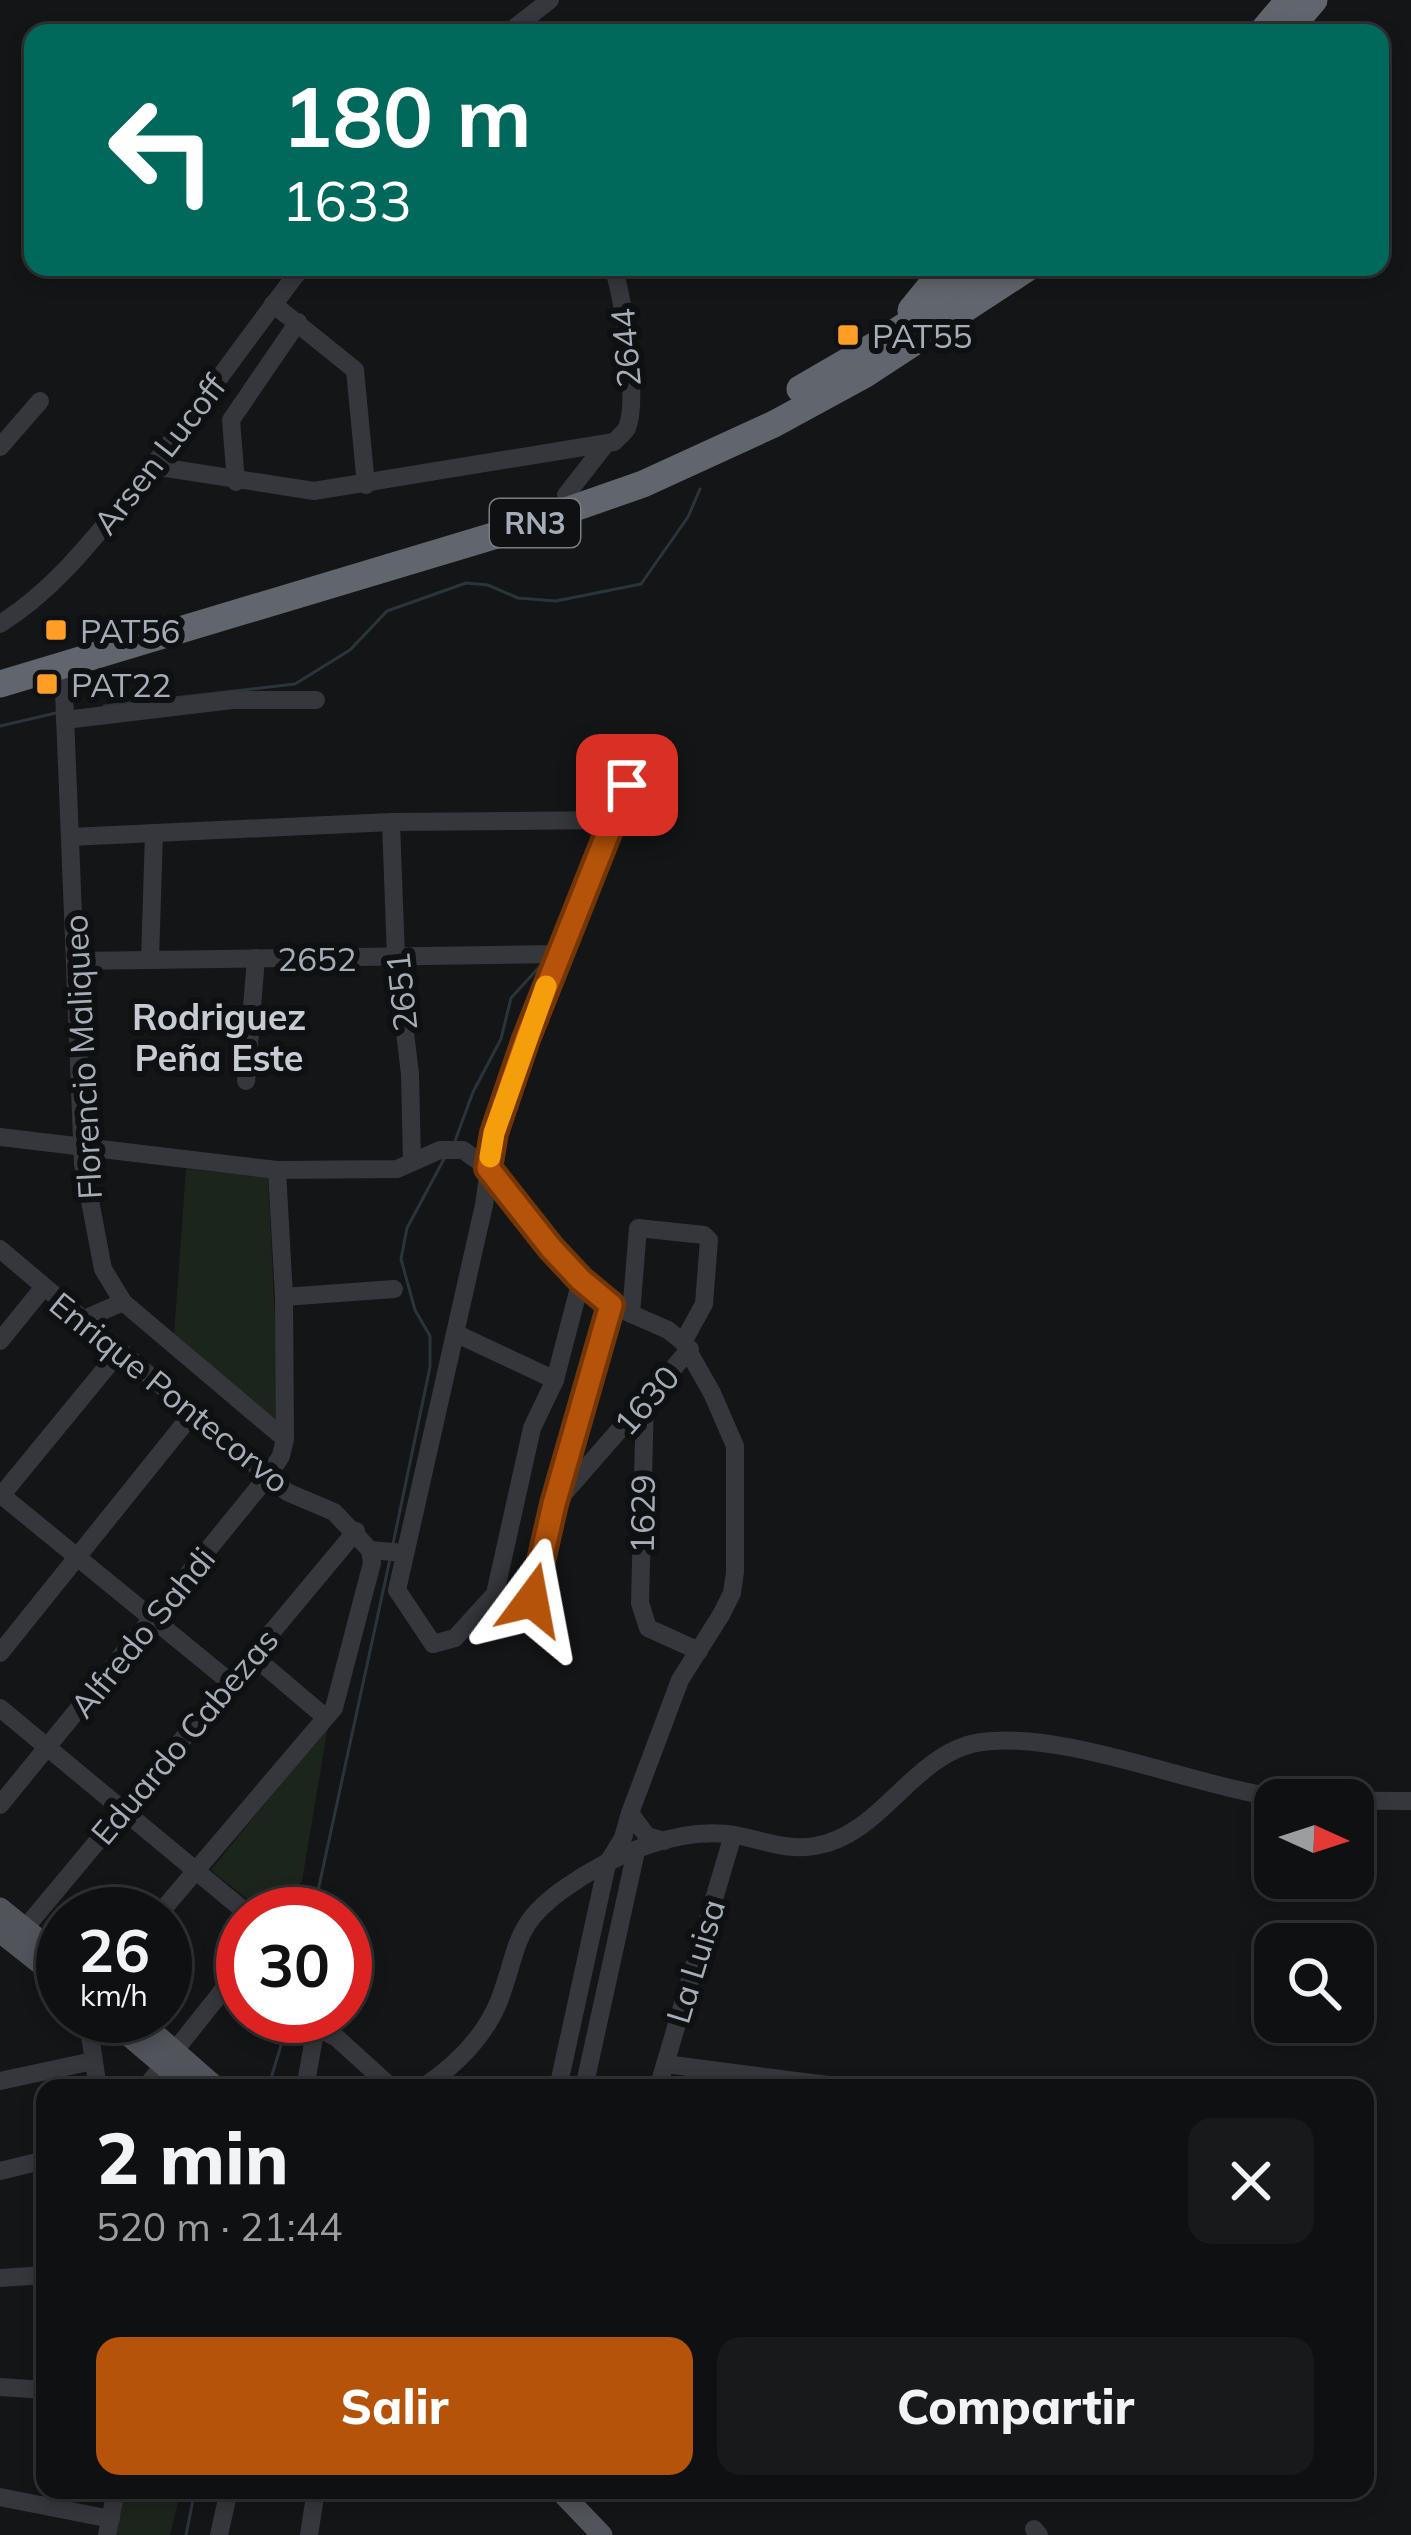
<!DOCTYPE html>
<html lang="es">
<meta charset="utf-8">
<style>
:root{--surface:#0f1011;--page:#18191a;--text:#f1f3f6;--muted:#9b9d9f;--line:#2f3031;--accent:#b45309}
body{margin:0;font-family:Mulish,sans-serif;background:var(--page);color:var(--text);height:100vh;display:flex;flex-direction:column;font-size:45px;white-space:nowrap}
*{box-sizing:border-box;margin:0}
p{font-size:39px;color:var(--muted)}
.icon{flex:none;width:66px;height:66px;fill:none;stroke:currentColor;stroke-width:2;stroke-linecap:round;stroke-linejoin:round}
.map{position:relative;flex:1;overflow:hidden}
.details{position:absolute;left:36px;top:2079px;width:1338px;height:420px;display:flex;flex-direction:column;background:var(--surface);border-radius:24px;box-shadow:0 6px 18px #0003,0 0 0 3px var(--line)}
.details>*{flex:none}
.guide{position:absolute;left:24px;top:24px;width:1365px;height:252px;border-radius:24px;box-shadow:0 6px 18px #0003,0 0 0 3px var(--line);background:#00695c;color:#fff;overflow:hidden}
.needle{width:78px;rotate:93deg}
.fabs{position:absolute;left:1254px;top:1779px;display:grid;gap:24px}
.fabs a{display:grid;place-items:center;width:120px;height:120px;border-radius:24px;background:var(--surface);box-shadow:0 6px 18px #0003,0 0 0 3px var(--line);font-size:60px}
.speed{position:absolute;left:36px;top:1887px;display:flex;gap:24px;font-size:60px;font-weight:700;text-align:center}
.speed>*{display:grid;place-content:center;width:156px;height:156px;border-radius:50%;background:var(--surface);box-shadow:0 6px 18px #0003,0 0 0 3px var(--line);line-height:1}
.speed small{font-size:30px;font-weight:400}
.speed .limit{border:18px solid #d22;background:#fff;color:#111}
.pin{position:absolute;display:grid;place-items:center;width:102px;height:102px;color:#fff;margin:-51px;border-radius:24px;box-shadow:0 6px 18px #0006}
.me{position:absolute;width:132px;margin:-66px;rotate:13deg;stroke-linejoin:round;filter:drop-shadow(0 0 9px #0008)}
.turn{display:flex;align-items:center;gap:42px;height:252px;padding:0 60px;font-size:54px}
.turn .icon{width:156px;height:156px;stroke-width:2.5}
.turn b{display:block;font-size:84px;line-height:102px}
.round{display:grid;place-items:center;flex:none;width:126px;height:126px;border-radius:24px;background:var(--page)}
.head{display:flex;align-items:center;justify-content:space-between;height:204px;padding:0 60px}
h1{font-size:72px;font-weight:800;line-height:90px}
.action{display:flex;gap:24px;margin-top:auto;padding:24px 60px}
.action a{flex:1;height:138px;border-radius:24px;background:var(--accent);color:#fff;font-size:48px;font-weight:800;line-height:138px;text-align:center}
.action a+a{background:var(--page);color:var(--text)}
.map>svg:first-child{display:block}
</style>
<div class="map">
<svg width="1411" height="2535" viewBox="0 0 1411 2535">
<rect width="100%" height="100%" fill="#141517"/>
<g fill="#1c251c">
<polygon points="186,1169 268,1177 280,1423 174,1336"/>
<polygon points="328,1726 302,1881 278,1914 266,1914 211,1870"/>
<polygon points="119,2490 181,2490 170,2535 111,2535"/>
</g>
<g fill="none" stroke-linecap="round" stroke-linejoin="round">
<g stroke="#2a353b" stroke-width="3">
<polyline points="104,706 295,684 350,650 387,611 466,583 488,585 518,598 556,601 641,584 688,517 700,489"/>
<polyline points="0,726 56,713"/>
<polyline points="455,1141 473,1092 501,1039 511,998 542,964"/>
<polyline points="393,1544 430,1367 430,1336 415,1310 401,1259 407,1228 444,1159"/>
<polyline points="313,1914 390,1559"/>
<polyline points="268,2088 290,2016"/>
<polyline points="186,2535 195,2490"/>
</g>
<g stroke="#35373c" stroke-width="18">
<polyline points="508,33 550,0"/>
<polyline points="273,304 355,370 366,485"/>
<polyline points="0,447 40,401"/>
<path d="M153,466L314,491L614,442C619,437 624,433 627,428C639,398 623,298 613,267"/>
<polyline points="236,482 231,420 298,322"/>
<polyline points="566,495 605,445"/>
<path d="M0,624C51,592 86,548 124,502C186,426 242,345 302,267"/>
<polyline points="63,666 83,1164 103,1269 123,1302 285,1439"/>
<polyline points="65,720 232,700 316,700"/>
<polyline points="391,822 396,958 410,1074 412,1162"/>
<polyline points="70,837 391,822 613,820"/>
<polyline points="150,960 154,833"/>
<polyline points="76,961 557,954"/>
<polyline points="246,1081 256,958"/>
<polyline points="0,1137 277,1170 397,1169 440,1150 463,1150 496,1174 530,1222 581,1280 611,1305 668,1330 683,1342 712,1393 735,1446 735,1572 732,1593 721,1615 680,1680 630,1813 647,1836 664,1841"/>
<polyline points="0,1249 287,1492 334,1512 370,1550 405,1553"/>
<polyline points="581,1280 555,1380 532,1428 495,1594 455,1638 433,1644 397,1590 484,1205 494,1133 574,911 641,750"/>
<polyline points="284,1297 394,1289"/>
<polyline points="631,1314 638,1228 704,1235 709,1240 704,1304 683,1342"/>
<polyline points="82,1320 123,1302"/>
<polyline points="455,1333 555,1380"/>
<polyline points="0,1341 43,1288"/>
<polyline points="645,1398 640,1603 648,1628 699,1651"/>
<polyline points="0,1494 230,1682"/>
<polyline points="0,1497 119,1352"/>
<polyline points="559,1499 690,1349"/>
<path d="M485,1608C504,1619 515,1612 532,1600L554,1504L611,1305"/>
<polyline points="0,1653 193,1413"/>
<polyline points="252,1655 325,1717"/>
<polyline points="0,1708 248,1914"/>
<polyline points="0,1805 268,1476 281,1456 285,1439 284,1297 277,1170"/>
<polyline points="159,1914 334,1708 372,1563 370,1550"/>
<polyline points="16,1939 356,1531"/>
<polyline points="87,2016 98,2088"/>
<polyline points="665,2064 851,2088"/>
<polyline points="0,2081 93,2061"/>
<polyline points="145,2088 243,1965"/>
<polyline points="305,2088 316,2027 337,2038 392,2088"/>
<path d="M422,2088C455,2066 484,2038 499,2001C520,1946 512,1925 565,1888C612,1855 677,1826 735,1835C763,1840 787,1851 815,1846C883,1835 913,1752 981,1742C1058,1731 1178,1779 1257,1794C1307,1803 1360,1800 1411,1801"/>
<polyline points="558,2088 607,1864 623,1838 630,1813"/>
<polyline points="584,2088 636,1851"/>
<polyline points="658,2088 733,1835"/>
<polyline points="0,2171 45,2160"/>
<polyline points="0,2278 45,2275"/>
<polyline points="0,2387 45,2390"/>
<polyline points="0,2497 111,2519"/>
<polyline points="1034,2529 1039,2535"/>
<polyline points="107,2535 116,2490"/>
<polyline points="219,2535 229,2490"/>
<polyline points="309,2535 316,2490"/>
</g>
<g stroke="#51545b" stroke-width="21">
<polyline points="0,1908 63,1959"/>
<polyline points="0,1932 63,1982"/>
<polyline points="105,2016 190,2088"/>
<polyline points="135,2016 217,2088"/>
<polyline points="559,2490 602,2535"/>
</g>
<g stroke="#61656d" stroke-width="27">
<polyline points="1261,33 1289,0"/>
<polyline points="1286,33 1314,0"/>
<polyline points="911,310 946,267"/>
<polyline points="800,389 874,346 995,267"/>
<polyline points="0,684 500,534 643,484 774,424 864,375 1029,267"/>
</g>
</g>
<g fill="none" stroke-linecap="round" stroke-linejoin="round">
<defs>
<polyline id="route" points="532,1600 554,1504 611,1305 581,1280 551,1248 488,1168 494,1133 526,1039 627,785"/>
</defs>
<use href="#route" stroke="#753606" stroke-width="30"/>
<use href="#route" stroke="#b45309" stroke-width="21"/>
<polyline stroke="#f59e0b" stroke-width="21" points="490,1157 494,1133 546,986"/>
</g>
<g fill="#ff9e24" stroke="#0f1012" stroke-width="4.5">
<rect x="836" y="323" width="24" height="24" rx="6"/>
<rect x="44" y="618" width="24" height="24" rx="6"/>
<rect x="35" y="672" width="24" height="24" rx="6"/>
</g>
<g text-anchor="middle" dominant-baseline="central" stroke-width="12" stroke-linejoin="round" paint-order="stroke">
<rect fill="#0f1012" stroke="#787e86" stroke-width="3" x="490" y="499" width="90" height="48" rx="9"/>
<g font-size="30" font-weight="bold" fill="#a5adb8">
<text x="535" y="523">RN3</text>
</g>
<g font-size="33" fill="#a5adb8" stroke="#0f1012" text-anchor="start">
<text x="872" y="335">PAT55</text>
<text x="80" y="630">PAT56</text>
<text x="71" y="684">PAT22</text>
</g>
<g font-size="33" fill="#a5adb8" stroke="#0f1012">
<text transform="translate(625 348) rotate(-95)">2644</text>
<text transform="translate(159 454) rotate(-52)">Arsen Lucoff</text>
<text x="317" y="958">2652</text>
<text transform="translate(401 992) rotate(-96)">2651</text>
<text transform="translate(82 1057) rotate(-93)">Florencio Maliqueo</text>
<text transform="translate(170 1392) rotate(39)">Enrique Pontecorvo</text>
<text transform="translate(646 1400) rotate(-49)">1630</text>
<text transform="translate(642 1514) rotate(-89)">1629</text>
<text transform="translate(142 1632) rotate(-51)">Alfredo Sahdi</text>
<text transform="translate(184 1736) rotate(-50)">Eduardo Cabezas</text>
<text transform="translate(695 1961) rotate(-73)">La Luisa</text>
</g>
<g font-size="36" font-weight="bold" fill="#c6cbd4" stroke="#0f1012">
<text x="219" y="1016">Rodriguez<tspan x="219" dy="41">Peña Este</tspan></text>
</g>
</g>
</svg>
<div class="fabs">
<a><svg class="needle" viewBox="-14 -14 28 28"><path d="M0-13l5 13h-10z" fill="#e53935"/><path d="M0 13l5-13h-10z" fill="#9b9d9f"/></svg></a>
<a><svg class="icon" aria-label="search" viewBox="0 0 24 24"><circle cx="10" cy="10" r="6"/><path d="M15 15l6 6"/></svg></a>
</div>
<div class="speed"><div>26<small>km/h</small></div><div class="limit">30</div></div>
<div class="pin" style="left:627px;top:785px;background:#d93025"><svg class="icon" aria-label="arrive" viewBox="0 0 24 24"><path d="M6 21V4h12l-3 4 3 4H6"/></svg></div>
<svg class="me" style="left:532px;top:1600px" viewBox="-20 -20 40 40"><path d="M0-17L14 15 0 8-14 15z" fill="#b45309" stroke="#fff" stroke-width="4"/></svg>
<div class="guide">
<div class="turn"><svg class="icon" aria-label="left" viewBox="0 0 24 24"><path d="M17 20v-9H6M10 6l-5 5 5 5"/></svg><div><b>180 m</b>1633</div></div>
</div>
<section class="details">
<div class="head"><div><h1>2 min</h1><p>520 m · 21:44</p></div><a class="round"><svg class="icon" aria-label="close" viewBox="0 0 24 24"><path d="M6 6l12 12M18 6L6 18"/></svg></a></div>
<div class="action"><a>Salir</a><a>Compartir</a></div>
</section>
</div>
